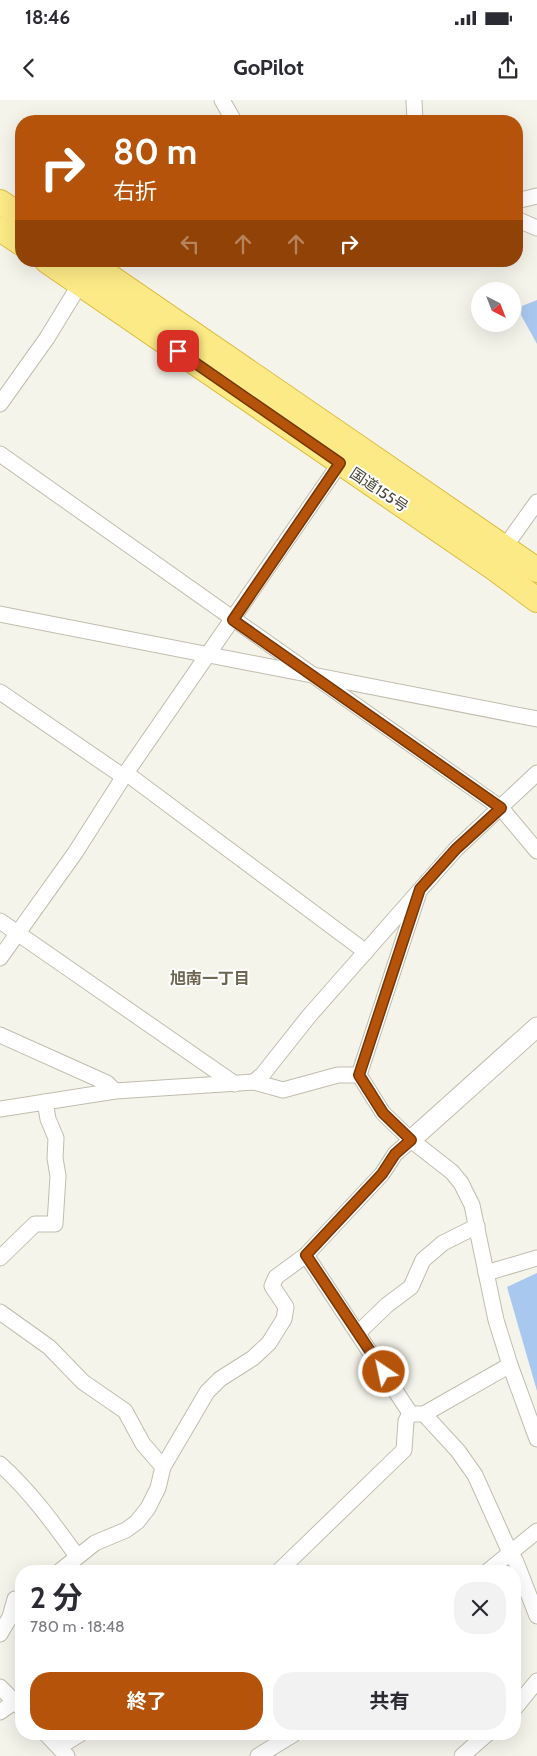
<!DOCTYPE html>
<html lang="ja">
<meta charset="utf-8">
<style>
:root{--surface:#fff;--page:#f2f2f3;--text:#2b2b33;--muted:#7c7c81;--accent:#b45309}
body{margin:0;font-family:Cabin,"Noto Sans JP",sans-serif;background:var(--page);color:var(--text);height:100vh;display:flex;flex-direction:column;font-size:19px;white-space:nowrap}
*{box-sizing:border-box;margin:0}
p{font-size:16px;color:var(--muted)}
.icon{flex:none;width:28px;height:28px;fill:none;stroke:currentColor;stroke-width:2;stroke-linecap:round;stroke-linejoin:round}
.map{position:relative;flex:1;overflow:hidden}
.side{position:absolute;left:15px;top:1465px;width:506px;height:175px;display:flex;flex-direction:column;background:var(--surface);border-radius:20px;box-shadow:0 5px 20px #0002}
.side>*{flex:none}
.hud{position:absolute;left:15px;top:15px;width:508px;height:152px;border-radius:20px;box-shadow:0 5px 20px #0002;background:#b45309;color:#fff;overflow:hidden}
.needle{width:32px;rotate:138deg}
.tools{position:absolute;left:471px;top:182px;display:grid;gap:10px}
.tools a{display:grid;place-items:center;width:50px;height:50px;border-radius:50%;background:var(--surface);box-shadow:0 5px 20px #0002;font-size:25px}
.pin{position:absolute;display:grid;place-items:center;width:42px;height:42px;color:#fff;margin:-21px;border-radius:10px;box-shadow:0 2px 8px #0006}
.me{position:absolute;width:55px;margin:-28px;rotate:326deg;stroke-linejoin:round;filter:drop-shadow(0 0 4px #0008)}
.turn{display:flex;align-items:center;gap:18px;height:105px;padding:0 15px;font-size:22px}
.turn .icon{width:65px;height:65px;stroke-width:2.5}
.turn b{display:block;font-size:35px;line-height:42px}
.lanes{display:flex;align-items:center;height:48px;padding:0 15px;background:#0003;justify-content:center;gap:25px;direction:ltr}
.lanes .off{opacity:.35}
.round{display:grid;place-items:center;flex:none;width:52px;height:52px;border-radius:20px;background:var(--page)}
.head{display:flex;align-items:center;justify-content:space-between;height:85px;padding:0 15px}
h1{font-size:30px;font-weight:700;line-height:38px}
.cta{display:flex;gap:10px;margin-top:auto;padding:10px 15px}
.cta a{flex:1;height:58px;border-radius:20px;background:var(--accent);color:#fff;font-size:20px;font-weight:700;line-height:58px;text-align:center}
.cta a+a{background:var(--page);color:var(--text)}
.status{display:flex;justify-content:space-between;align-items:center;height:35px;padding:0 25px;background:var(--surface);direction:ltr}
.status svg{height:14px;fill:currentColor}
header{display:flex;justify-content:space-between;align-items:center;height:65px;padding:0 15px;background:var(--surface);font-size:22px;font-weight:700}
.map>svg:first-child{display:block}
</style>
<div class="status"><b>18:46</b><svg viewBox="0 0 49 12"><path d="M0 12V9h3v3zM5 12V6h3v6zM10 12V3h3v9zM15 12V0h3v12zM26 1h20v11H26zM47 4h2v5h-2z"/></svg></div>
<header><svg class="icon" aria-label="back" viewBox="0 0 24 24"><path d="M15 5l-7 7 7 7"/></svg>GoPilot<svg class="icon" aria-label="share" viewBox="0 0 24 24"><path d="M12 15V3M7 8l5-5 5 5M5 13v7h14v-7"/></svg></header>
<div class="map">
<svg width="537" height="1656" viewBox="0 0 537 1656">
<rect width="100%" height="100%" fill="#f5f4eb"/>
<g fill="#a9c8f0">
<polygon points="537,200 537,244 521,215 522,206"/>
<polygon points="537,1173 537,1291 507,1187"/>
</g>
<g fill="none" stroke-linecap="round" stroke-linejoin="round">
<defs>
<g id="minor">
<polyline points="222,0 234,21"/>
<polyline points="414,0 415,21"/>
<polyline points="516,101 537,96"/>
<polyline points="516,119 537,128"/>
<polyline points="0,304 47,238 80,184"/>
<polyline points="0,354 501,708 537,751"/>
<polyline points="504,448 537,402"/>
<polyline points="0,514 537,619"/>
<polyline points="0,592 124,677"/>
<polyline points="126,673 366,852"/>
<polyline points="0,821 235,984"/>
<polyline points="0,858 75,753 126,673 340,363"/>
<polyline points="0,935 107,983 115,991"/>
<polyline points="359,975 383,1013 411,1040 452,1072 461,1083 472,1105 496,1220 510,1265 537,1339"/>
<polyline points="359,975 418,795"/>
<polyline points="254,982 263,974 309,916 456,749 537,673"/>
<polyline points="0,1009 115,991 254,982 283,990 338,975 359,975"/>
<polyline points="306,1155 410,1313"/>
<polyline points="0,1158 35,1124 55,1124 58,1076 55,1058 56,1038 48,1019 45,1002"/>
<polyline points="486,1173 537,1158"/>
<polyline points="0,1212 49,1247 83,1282 125,1311 143,1344 163,1367"/>
<polyline points="358,1233 387,1205 411,1187 423,1160 443,1143 477,1126"/>
<polyline points="414,1314 424,1314 510,1265"/>
<polyline points="424,1314 458,1351 475,1375 507,1446 516,1462 537,1516"/>
<path d="M0,1364C30,1391 53,1423 77,1456"/>
<polyline points="60,1471 95,1443 126,1430 137,1422 148,1408 158,1388 163,1367 207,1292 220,1279 253,1258 269,1243 284,1219 286,1207 272,1186 276,1177 306,1155 382,1074 395,1054 411,1040"/>
<polyline points="279,1471 404,1350 406,1321 410,1313"/>
<polyline points="488,1471 537,1431"/>
<polyline points="0,1534 10,1517 15,1499"/>
<polyline points="0,1587 21,1608"/>
<polyline points="515,1608 537,1581"/>
<polyline points="0,1612 14,1602"/>
<polyline points="46,1634 67,1656"/>
<polyline points="59,1647 80,1634"/>
<polyline points="258,1656 294,1634"/>
<polyline points="462,1656 487,1634"/>
</g>
<polyline id="tertiary" points="411,1040 537,927"/>
<g id="trunk">
<polyline points="0,102 21,116"/>
<polyline points="0,129 21,143"/>
<polyline points="47,161 494,468 537,500"/>
<polyline points="87,161 537,470"/>
</g>
</defs>
<use href="#minor" stroke="#c1bdad" stroke-width="17"/>
<use href="#tertiary" stroke="#c1bdad" stroke-width="21"/>
<use href="#trunk" stroke="#ddbb3d" stroke-width="26"/>
<use href="#minor" stroke="#fff" stroke-width="15"/>
<use href="#tertiary" stroke="#fff" stroke-width="19"/>
<use href="#trunk" stroke="#fcea86" stroke-width="24"/>
</g>
<g fill="none" stroke-linecap="round" stroke-linejoin="round">
<defs>
<polyline id="route" points="178,251 340,363 233,520 501,708 456,749 420,789 359,975 383,1013 411,1040 395,1054 382,1074 306,1155 384,1272"/>
</defs>
<use href="#route" stroke="#753606" stroke-width="12"/>
<use href="#route" stroke="#b45309" stroke-width="9"/>
</g>
<g text-anchor="middle" dominant-baseline="central" stroke-width="4" stroke-linejoin="round" paint-order="stroke">
<g font-size="15" fill="#494538" stroke="#fff">
<text transform="translate(379 390) rotate(34)">国道155号</text>
</g>
<g font-size="16" font-weight="bold" fill="#6c6550" stroke="#fff">
<text x="210" y="878">旭南一丁目</text>
</g>
</g>
</svg>
<div class="tools">
<a><svg class="needle" viewBox="-14 -14 28 28"><path d="M0-13l5 13h-10z" fill="#e53935"/><path d="M0 13l5-13h-10z" fill="#7c7c81"/></svg></a>
</div>
<div class="pin" style="left:178px;top:251px;background:#d93025"><svg class="icon" aria-label="arrive" viewBox="0 0 24 24"><path d="M6 21V4h12l-3 4 3 4H6"/></svg></div>
<svg class="me" style="left:384px;top:1272px" viewBox="-20 -20 40 40"><circle r="17" fill="#b45309" stroke="#fff" stroke-width="3"/><path d="M0-11L8 9 0 5-8 9z" fill="#fff"/></svg>
<div class="hud">
<div class="turn"><svg class="icon" aria-label="right" viewBox="0 0 24 24"><path d="M7 20v-9h11M14 6l5 5-5 5"/></svg><div><b>80 m</b>右折</div></div>
<div class="lanes"><svg class="icon off" aria-label="left" viewBox="0 0 24 24"><path d="M17 20v-9H6M10 6l-5 5 5 5"/></svg><svg class="icon off" aria-label="ahead" viewBox="0 0 24 24"><path d="M12 20V5M6 11l6-6 6 6"/></svg><svg class="icon off" aria-label="ahead" viewBox="0 0 24 24"><path d="M12 20V5M6 11l6-6 6 6"/></svg><svg class="icon" aria-label="right" viewBox="0 0 24 24"><path d="M7 20v-9h11M14 6l5 5-5 5"/></svg></div>
</div>
<section class="side">
<div class="head"><div><h1>2 分</h1><p>780 m · 18:48</p></div><a class="round"><svg class="icon" aria-label="close" viewBox="0 0 24 24"><path d="M6 6l12 12M18 6L6 18"/></svg></a></div>
<div class="cta"><a>終了</a><a>共有</a></div>
</section>
</div>
